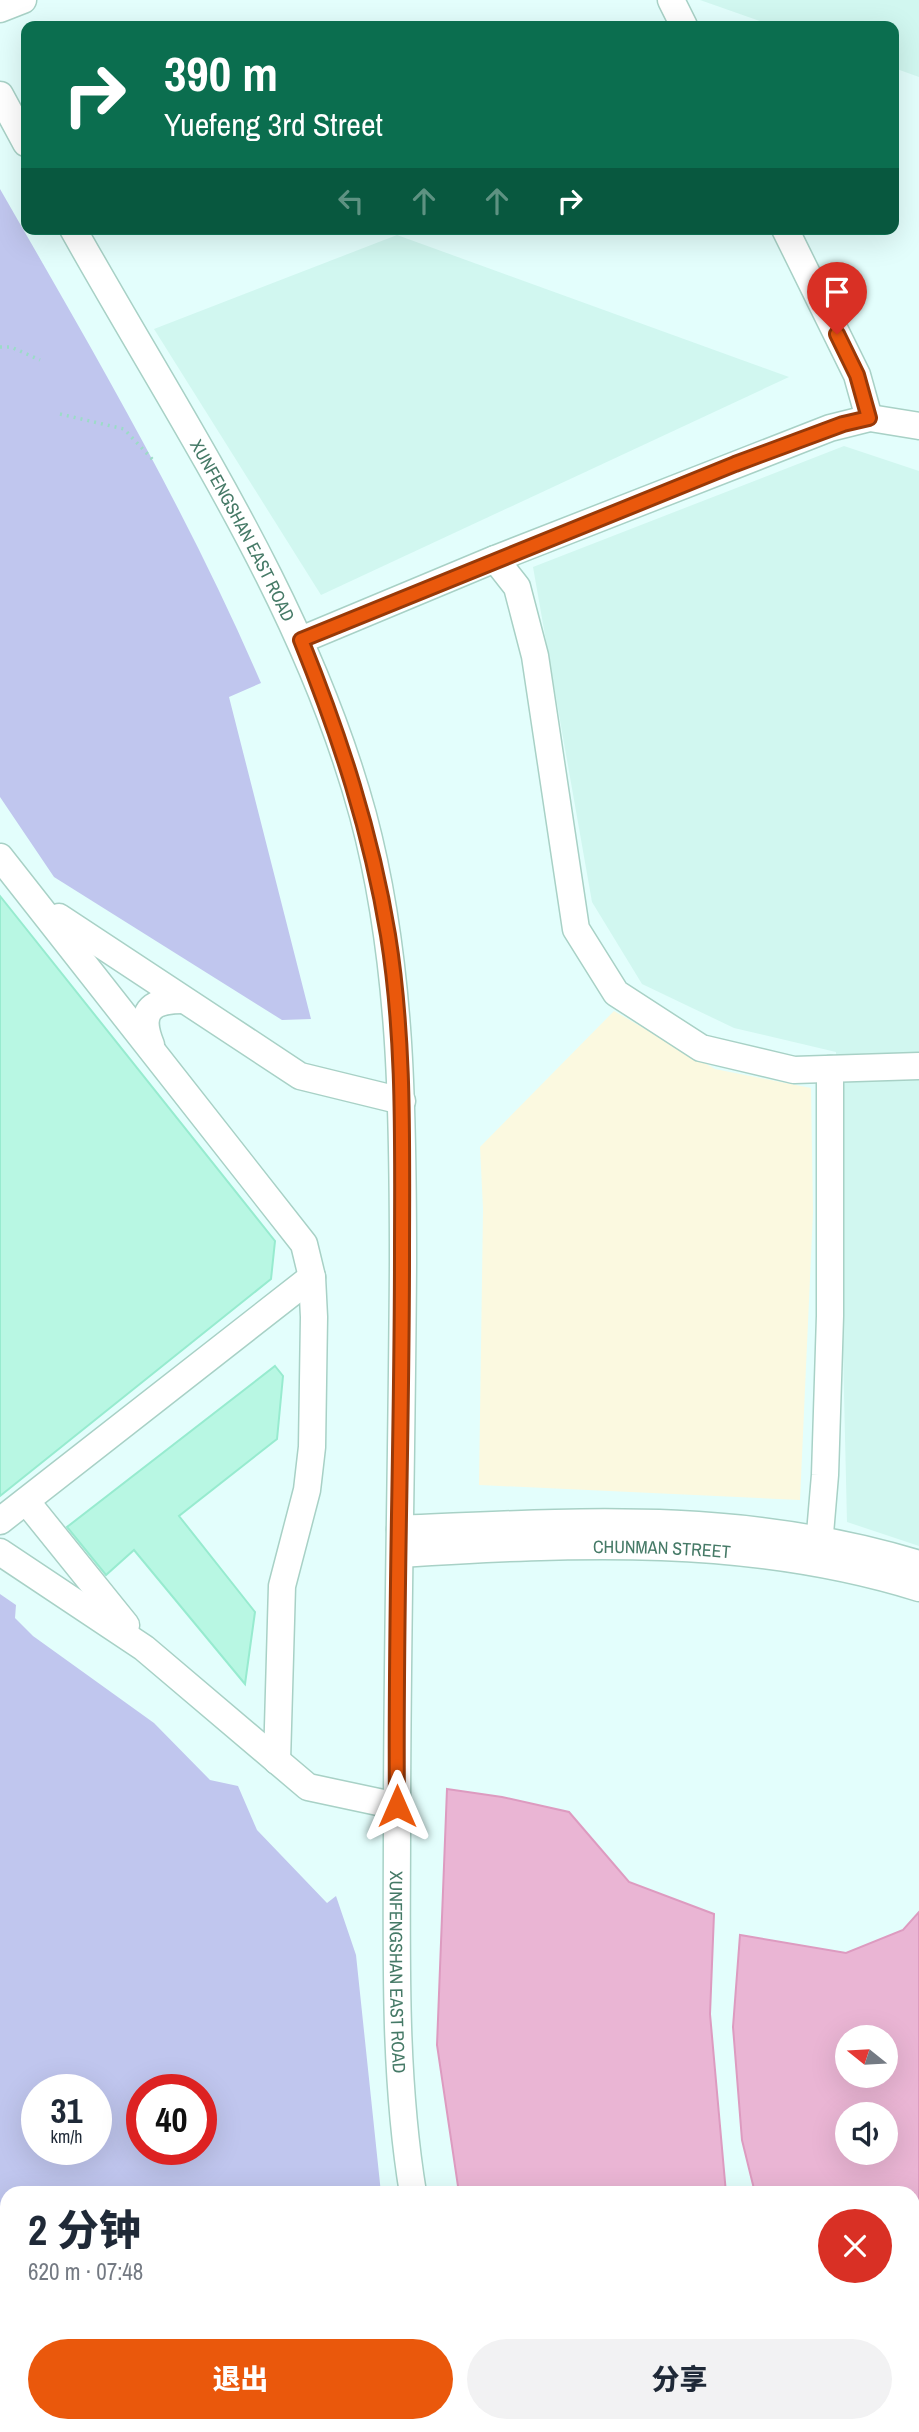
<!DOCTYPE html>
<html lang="zh">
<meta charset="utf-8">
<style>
:root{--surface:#fff;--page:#f2f2f3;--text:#1f2937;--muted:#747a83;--accent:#ea580c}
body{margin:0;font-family:"Archivo Narrow","Noto Sans SC",sans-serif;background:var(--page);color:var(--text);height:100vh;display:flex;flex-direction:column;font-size:26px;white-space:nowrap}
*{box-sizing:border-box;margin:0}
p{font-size:23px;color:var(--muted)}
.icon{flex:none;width:38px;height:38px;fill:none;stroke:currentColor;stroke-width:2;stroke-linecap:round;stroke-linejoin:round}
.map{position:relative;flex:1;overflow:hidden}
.drawer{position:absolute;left:0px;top:2186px;width:920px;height:247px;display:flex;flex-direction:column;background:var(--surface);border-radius:21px 21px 0 0;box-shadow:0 7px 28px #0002}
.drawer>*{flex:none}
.banner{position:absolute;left:21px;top:21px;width:878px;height:214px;border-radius:14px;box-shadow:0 7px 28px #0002;background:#0b6e4f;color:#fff;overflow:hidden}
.needle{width:46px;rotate:288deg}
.fabs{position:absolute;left:835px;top:2025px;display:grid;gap:14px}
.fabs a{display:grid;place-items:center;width:63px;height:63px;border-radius:50%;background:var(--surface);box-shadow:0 7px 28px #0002;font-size:35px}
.speed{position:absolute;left:21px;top:2074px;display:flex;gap:14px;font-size:35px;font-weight:700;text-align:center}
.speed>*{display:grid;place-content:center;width:91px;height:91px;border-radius:50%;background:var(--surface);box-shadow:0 7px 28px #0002;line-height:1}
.speed small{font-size:18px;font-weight:400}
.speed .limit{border:10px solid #d22;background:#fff;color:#111}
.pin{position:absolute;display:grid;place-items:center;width:60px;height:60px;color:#fff;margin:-72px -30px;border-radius:50% 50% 50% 0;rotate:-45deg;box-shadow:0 0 7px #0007}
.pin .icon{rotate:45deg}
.me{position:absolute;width:77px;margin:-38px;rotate:0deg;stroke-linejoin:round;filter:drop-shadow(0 0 5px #0008)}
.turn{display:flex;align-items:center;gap:24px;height:147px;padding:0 28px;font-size:32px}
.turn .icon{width:91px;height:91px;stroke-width:2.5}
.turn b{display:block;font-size:49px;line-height:60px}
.lanes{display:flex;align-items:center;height:66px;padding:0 28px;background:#0003;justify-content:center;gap:35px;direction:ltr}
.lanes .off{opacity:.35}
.round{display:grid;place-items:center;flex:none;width:74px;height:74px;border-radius:37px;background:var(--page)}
.overview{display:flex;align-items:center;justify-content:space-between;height:119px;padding:0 28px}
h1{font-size:42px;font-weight:800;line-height:52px}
.button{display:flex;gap:14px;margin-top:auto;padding:14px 28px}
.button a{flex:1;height:80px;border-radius:42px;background:var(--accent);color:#fff;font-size:28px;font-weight:800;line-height:80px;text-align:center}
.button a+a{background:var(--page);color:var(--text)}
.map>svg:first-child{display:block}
</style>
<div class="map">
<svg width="919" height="2432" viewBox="0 0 919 2432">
<rect width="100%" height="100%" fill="#e3fefc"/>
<g fill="#d1f7f0">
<polygon points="700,0 919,0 919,77 894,68 894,26 774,26"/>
<polygon points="397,235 789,377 321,595 154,329"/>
<polygon points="844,446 919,471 919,1546 847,1522 836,1052 734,1028 642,984 592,902 533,567"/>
</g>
<polygon fill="#fbf9e0" points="614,1011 715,1069 811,1088 813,1212 800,1500 479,1485 483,1209 480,1147"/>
<g fill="#c0c6ee" fill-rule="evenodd">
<path d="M0,189C93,351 187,511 261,683L229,697L311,1019L282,1020L54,877L0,797Z"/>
<path d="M0,1594L16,1605L15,1618L33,1636L154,1723L210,1780L238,1786L257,1830L327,1903L336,1896L356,1955L381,2193H7V2426H158L153,2432H0ZM37,2090H96V2149H37ZM142,2090H201V2149H142Z"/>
</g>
<g fill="#eab5d4" stroke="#dd9bc0" stroke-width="2" fill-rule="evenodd">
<polygon points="447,1789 502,1797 569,1812 629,1882 714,1914 710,2014 726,2193 459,2193 437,2045"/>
<path d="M919,1912V2432H792L790,2426H914V2193H755L742,2140L733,2027L740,1935L846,1953L903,1930ZM847,2037H886V2076H847ZM847,2114H886V2152H847Z"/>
<polygon points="648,2426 765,2426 767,2432 650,2432"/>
</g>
<g fill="#b8f7e3" stroke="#97ebcf" stroke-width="2">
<polygon points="0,896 275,1241 271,1279 0,1496"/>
<polygon points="275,1366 283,1376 277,1439 179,1516 255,1612 245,1684 134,1550 106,1575 67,1527"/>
</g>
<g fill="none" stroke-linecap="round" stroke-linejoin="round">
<defs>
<g id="minor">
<polyline points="671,0 684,26"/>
<polyline points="0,9 23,0"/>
<polyline points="0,95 26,143"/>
<path id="s1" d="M73,229C180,420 305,602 363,815C402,961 403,1112 403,1262C402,1450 397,1637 397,1825C397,1947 393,2072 413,2193"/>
<polyline points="785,229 857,375 869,418"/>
<polyline points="495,559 517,587 535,656 576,929 616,993 701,1048 794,1070 919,1066"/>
<polyline points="301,640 495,559 830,428 870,418 919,426"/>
<polyline points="0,857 304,1244 312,1277 314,1317 312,1447 307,1490 282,1586 277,1761"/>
<polyline points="59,917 300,1076 402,1101"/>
<path d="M151,1045C138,1013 149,1000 183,1000"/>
<polyline points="26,1501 126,1625"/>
<polyline points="0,1521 312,1277"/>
<path d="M400,1529C582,1521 742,1510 919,1564"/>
<polyline points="0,1552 144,1648 308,1787 397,1806"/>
<path id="s2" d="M400,1554C575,1543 749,1535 919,1588"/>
<polyline points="818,1557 825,1475 830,1316 830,1069"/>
<polyline points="489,2426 493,2432"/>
</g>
</defs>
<use href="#minor" stroke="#a8d1c6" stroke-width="29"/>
<g stroke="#9bdcc7" stroke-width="3.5" stroke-dasharray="2 5" stroke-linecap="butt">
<polyline points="0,347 11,347 40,360"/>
<polyline points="60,414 124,429 153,460"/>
</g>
<use href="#minor" stroke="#fff" stroke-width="26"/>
</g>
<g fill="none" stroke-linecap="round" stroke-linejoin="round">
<defs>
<path id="route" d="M397,1806C395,1622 402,1438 402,1255C402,1148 405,1041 388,935C371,832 340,737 301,640L735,464L843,424L869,418L857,375L837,334"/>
</defs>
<use href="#route" stroke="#983908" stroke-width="18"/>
<use href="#route" stroke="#ea580c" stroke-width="12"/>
</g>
<g text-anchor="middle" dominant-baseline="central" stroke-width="7" stroke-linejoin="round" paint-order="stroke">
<g font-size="18" fill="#467a67" stroke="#ecfffd">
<text stroke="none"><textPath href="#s1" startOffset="346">XUNFENGSHAN EAST ROAD</textPath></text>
<text stroke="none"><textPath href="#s2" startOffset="262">CHUNMAN STREET</textPath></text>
<text stroke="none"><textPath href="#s1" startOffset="1816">XUNFENGSHAN EAST ROAD</textPath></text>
</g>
</g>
</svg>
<div class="fabs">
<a><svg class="needle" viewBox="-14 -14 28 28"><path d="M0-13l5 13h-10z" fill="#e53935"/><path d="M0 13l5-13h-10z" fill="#747a83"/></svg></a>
<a><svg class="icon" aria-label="sound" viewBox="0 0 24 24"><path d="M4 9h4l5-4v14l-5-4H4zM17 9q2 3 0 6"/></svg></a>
</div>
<div class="speed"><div>31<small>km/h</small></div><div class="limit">40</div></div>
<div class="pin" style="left:837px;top:334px;background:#d93025"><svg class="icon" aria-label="arrive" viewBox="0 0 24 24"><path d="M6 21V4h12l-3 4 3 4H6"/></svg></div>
<svg class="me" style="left:397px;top:1806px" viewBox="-20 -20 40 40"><path d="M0-17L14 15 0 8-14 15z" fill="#ea580c" stroke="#fff" stroke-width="4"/></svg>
<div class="banner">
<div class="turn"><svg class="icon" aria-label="right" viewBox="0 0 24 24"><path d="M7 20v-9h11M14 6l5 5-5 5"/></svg><div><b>390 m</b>Yuefeng 3rd Street</div></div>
<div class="lanes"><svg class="icon off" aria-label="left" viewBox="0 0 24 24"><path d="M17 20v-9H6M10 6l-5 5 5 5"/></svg><svg class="icon off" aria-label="ahead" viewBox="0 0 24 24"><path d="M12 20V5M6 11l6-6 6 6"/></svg><svg class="icon off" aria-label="ahead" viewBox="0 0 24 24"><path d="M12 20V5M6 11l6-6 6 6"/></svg><svg class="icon" aria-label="right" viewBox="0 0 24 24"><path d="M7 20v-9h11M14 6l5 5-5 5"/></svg></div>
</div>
<section class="drawer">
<div class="overview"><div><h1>2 分钟</h1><p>620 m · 07:48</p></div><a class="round" style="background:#d93025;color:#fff"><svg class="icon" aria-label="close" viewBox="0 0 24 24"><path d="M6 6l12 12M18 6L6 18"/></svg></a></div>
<div class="button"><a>退出</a><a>分享</a></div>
</section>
</div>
